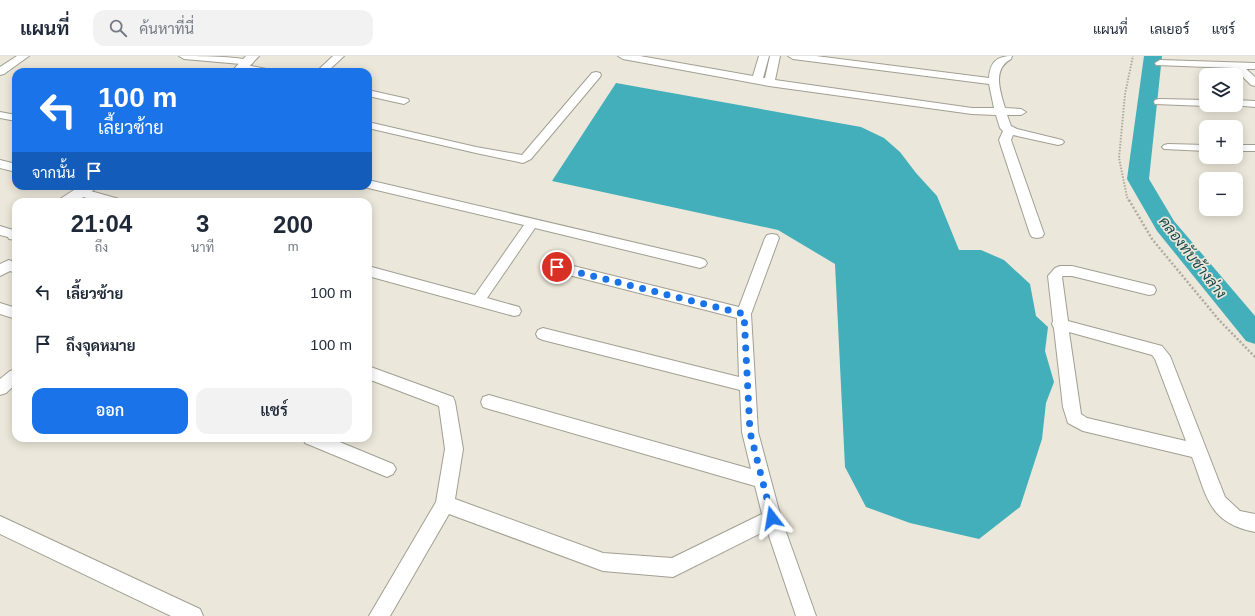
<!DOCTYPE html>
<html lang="th">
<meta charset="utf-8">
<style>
:root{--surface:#fff;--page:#f2f2f3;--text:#1f2937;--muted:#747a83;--line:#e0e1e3;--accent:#1a73e8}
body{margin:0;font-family:Arial,Sarabun,sans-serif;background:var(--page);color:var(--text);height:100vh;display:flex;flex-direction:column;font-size:15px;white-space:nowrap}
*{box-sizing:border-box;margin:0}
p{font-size:13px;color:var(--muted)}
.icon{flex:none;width:22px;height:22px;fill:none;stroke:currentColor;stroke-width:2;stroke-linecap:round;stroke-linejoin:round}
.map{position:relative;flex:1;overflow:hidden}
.panel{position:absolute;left:12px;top:142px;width:360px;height:244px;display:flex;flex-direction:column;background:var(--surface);border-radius:12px;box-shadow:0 2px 10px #0003}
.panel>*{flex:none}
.top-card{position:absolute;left:12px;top:12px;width:360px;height:122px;border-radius:12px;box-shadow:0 2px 10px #0003;background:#1a73e8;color:#fff;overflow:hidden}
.tools{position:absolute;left:1199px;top:12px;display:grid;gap:8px}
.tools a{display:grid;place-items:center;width:44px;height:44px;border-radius:8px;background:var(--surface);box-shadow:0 2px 10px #0003;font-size:20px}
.pin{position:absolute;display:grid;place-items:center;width:34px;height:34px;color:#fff;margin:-17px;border:2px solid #fff;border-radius:50%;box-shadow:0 1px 4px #0007}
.me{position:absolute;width:44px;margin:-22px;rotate:346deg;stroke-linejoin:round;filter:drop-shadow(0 0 3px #0008)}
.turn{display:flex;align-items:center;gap:14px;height:84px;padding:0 20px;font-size:18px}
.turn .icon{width:52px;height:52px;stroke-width:2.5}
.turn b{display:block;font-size:28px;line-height:34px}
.then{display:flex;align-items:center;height:38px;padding:0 20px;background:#0003;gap:8px;font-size:15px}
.eta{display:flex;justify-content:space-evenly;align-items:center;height:68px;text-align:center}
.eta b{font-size:24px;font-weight:600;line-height:28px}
.cta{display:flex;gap:8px;margin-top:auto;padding:8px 20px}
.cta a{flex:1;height:46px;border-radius:12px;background:var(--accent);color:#fff;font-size:16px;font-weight:600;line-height:46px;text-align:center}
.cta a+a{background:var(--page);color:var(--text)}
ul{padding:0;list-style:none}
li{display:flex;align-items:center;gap:12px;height:52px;padding:0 20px}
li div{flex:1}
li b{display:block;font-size:15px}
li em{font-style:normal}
header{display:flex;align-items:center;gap:24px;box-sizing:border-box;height:56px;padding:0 20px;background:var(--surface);border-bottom:1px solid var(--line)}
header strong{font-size:19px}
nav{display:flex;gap:22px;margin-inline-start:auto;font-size:14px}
.search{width:280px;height:36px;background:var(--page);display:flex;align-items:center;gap:10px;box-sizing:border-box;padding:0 14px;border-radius:12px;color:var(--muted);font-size:15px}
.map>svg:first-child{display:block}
</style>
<header>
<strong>แผนที่</strong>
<div class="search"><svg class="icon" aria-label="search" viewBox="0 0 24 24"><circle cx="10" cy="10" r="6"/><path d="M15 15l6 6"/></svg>ค้นหาที่นี่</div>
<nav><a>แผนที่</a><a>เลเยอร์</a><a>แชร์</a></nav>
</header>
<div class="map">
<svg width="1255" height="560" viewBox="0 0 1255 560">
<rect width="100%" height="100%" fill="#ebe7da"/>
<polygon fill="#43afba" points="616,27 861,71 884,82 900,96 916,117 937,140 959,194 981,194 1004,204 1030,228 1036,260 1048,271 1045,295 1054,326 1046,347 1042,383 1020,451 979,483 910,467 866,451 845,411 835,208 778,174 552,125"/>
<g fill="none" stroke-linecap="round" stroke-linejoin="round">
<polygon fill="#43afba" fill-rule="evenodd" points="1144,0 1162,0 1149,123 1174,165 1255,260 1255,288 1246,285 1157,175 1127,123"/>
<defs>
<g id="minor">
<polygon points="17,0 29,0 4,18 0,19 0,11"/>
<path d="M179,0C192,0 246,0 253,6L252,8L246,9L271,14L272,16H252L238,13L237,11L241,8L184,3Z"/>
<polygon points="333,0 344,0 327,16 316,16"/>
<path d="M618,0H640L753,20L759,0H769L763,22H765L770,0H780L775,24L972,52H994L989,28L793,3L788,0H816L989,22C990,6 997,0 1012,0L1011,3C992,13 1000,35 1005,52L1021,53L1026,56L1021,59H1007L1011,70L1017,73L1062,84L1064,86L1062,88L1058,89L1013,79L1011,84L1044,178L1042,181L1037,182L1032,181L1030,178L999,84L1003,75L1000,72L996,59L972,58L769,30L623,3Z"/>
<polygon points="1160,4 1255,7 1255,13 1246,13 1255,21 1255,30 1251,29 1234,12 1156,9 1155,7"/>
<polygon points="596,16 600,17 601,19 600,21 531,103 523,107 476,97 368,72 368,66 476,91 522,99 592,17"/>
<polygon points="368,34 408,43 409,45 404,48 368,40"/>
<polygon points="1159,43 1206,44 1206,49 1210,49 1206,50 1155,48 1154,46 1155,44"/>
<polygon points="1236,44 1255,45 1255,51 1232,49 1236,49"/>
<polygon points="0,56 16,59 16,65 0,62"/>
<polygon points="1168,88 1206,89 1206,95 1164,93 1162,91 1164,89"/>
<rect x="1236" y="89" width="19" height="6"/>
<polygon points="0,104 16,108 16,116 0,112"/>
<polygon points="368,124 700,202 705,204 707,207 705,210 700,212 535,172 487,242 519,251 521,255 519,259 514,260 368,220 368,210 475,239 524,169 364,131 368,130"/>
<polygon points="80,132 119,143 121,146 101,146 76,139 74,136 76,133"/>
<polygon points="0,170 16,175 16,183 0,179"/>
<polygon points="772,178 777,179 779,182 751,258 758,376 781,462 816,560 796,560 767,474 673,521 603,515 449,458 390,560 369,560 436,446 445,393 439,350 368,323 368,310 453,341 455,346 463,393 455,443 603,497 672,502 762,458 755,430 489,353 483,351 481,346 483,341 489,339 751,413 742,376 740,334 543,284 538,282 536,278 538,274 543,272 739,321 737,262 557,216 552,214 550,211 552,208 557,206 739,251 765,182 767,179"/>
<polygon points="9,204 16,207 16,217 10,215 0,220 0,208"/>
<path d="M1060,210H1072L1154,230L1156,234L1154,238L1149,239L1072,220H1063L1062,221L1068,265L1162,290L1170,300L1225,441L1240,455L1255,458V476C1208,467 1207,440 1192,401L1083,375L1068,367L1063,351L1054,272L1052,268L1053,265L1048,220L1055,212ZM1069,276L1152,299L1155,303L1186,385L1087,362L1081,358Z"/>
<polygon points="0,247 16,252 16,263 0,258"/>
<polygon points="16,313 16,328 6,337 0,339 0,323 10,315"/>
<polygon points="303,382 330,382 393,408 396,413 393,418 387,421 305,387"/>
<polygon points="0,460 200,553 203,560 171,560 0,478"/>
</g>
<g id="tertiary">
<polygon points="246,0 259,0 244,16 231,16"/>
<polygon points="80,130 97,130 95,133 76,146 57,146 60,143"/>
<polygon points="16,173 16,184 9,183 7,179 10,174"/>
</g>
</defs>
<use href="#minor" stroke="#a29f92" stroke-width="2"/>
<use href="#tertiary" stroke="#a29f92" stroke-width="2"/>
<polyline stroke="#adaaa0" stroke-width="2" stroke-dasharray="1.5 1.5" stroke-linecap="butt" points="1129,145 1127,141 1119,102 1125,38 1133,0"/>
<polyline stroke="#adaaa0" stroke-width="2.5" stroke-dasharray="2 2" stroke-linecap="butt" points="1129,144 1152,183 1219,264 1255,301"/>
<use href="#minor" fill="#fff" fill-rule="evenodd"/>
<use href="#tertiary" fill="#fff" fill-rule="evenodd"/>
</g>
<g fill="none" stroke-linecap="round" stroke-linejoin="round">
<polyline stroke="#1a73e8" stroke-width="7" stroke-dasharray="0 12.6" points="557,211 744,258 750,376 772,462"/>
</g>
<g text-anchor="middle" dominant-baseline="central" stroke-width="3.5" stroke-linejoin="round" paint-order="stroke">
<g font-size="15" font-style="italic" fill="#1a494e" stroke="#ebe7da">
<text transform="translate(1193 201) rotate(52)">คลองทับช้างล่าง</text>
</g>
</g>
</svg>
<div class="tools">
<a><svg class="icon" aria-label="layers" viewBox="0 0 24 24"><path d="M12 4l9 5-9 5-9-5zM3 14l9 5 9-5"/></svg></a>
<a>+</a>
<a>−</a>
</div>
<div class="pin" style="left:557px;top:211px;background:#d93025"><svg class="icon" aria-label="arrive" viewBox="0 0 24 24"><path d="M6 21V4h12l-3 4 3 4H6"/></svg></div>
<svg class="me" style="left:772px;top:462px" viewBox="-20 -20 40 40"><path d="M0-17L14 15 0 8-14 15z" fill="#1a73e8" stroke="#fff" stroke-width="4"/></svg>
<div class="top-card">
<div class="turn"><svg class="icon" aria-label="left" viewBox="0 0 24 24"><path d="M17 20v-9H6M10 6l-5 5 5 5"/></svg><div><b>100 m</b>เลี้ยวซ้าย</div></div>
<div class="then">จากนั้น<svg class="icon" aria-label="arrive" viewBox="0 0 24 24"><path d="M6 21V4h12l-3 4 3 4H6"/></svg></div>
</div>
<section class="panel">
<div class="eta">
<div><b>21:04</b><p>ถึง</p></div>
<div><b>3</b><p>นาที</p></div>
<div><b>200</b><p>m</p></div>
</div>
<ul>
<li><svg class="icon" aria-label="left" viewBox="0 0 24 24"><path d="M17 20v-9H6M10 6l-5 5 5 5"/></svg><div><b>เลี้ยวซ้าย</b></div><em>100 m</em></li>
<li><svg class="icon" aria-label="arrive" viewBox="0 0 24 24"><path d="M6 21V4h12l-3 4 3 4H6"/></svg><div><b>ถึงจุดหมาย</b></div><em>100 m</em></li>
</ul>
<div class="cta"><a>ออก</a><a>แชร์</a></div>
</section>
</div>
